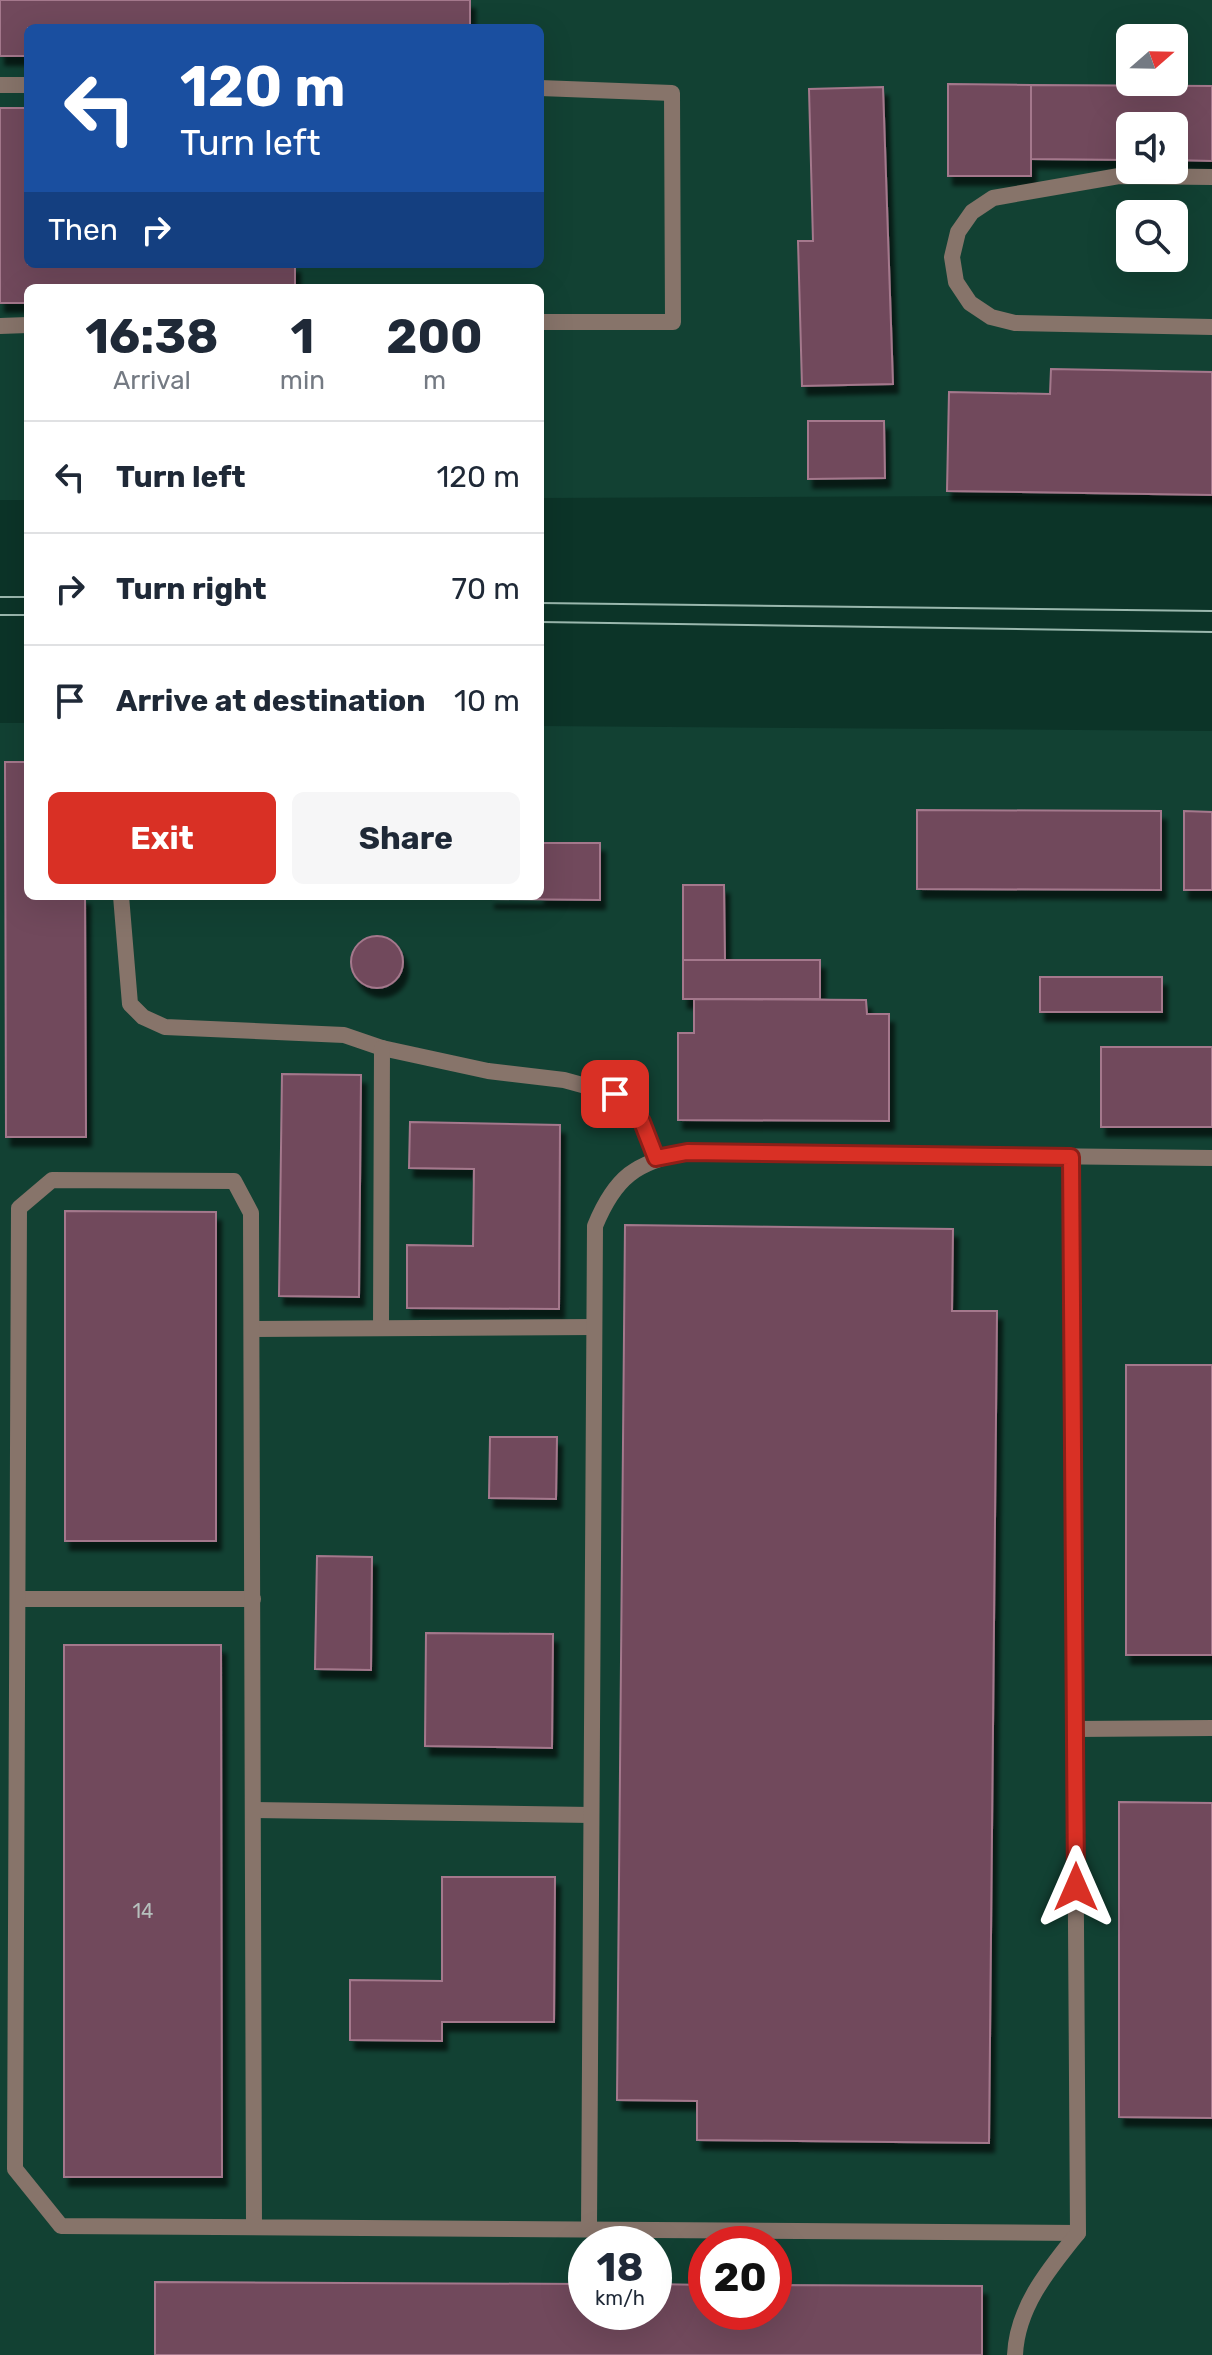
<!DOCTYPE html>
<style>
:root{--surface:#fff;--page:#f6f6f7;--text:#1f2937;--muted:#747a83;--line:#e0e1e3;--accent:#d93025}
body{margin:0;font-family:Rubik,sans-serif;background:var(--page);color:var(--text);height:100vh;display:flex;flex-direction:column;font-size:30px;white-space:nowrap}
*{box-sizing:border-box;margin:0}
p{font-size:26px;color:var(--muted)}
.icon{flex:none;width:44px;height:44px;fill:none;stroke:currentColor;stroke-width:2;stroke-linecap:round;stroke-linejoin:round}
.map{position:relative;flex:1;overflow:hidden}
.sheet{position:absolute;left:24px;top:284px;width:520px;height:616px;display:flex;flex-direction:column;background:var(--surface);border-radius:12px;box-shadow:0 8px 32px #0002}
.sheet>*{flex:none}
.hud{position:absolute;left:24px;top:24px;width:520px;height:244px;border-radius:12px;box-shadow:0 8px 32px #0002;background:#1a4fa0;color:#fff;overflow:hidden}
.needle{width:52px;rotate:70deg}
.fabs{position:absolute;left:1116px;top:24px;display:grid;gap:16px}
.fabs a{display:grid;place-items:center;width:72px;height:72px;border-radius:12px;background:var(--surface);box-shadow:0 8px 32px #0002;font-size:40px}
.speed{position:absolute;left:568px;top:2226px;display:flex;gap:16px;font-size:40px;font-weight:700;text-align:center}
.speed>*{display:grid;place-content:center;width:104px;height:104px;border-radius:50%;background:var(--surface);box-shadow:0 8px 32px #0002;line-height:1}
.speed small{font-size:20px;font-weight:400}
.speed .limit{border:12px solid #d22;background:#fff;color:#111}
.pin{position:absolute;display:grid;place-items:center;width:68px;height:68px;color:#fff;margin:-34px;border-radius:16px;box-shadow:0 4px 12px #0006}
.me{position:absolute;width:88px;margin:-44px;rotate:0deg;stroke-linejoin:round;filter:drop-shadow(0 0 6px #0008)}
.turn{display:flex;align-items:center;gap:28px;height:168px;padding:0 24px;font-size:36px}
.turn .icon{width:104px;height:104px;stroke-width:2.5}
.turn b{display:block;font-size:56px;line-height:68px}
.then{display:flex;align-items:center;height:76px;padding:0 24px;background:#0003;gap:16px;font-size:30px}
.eta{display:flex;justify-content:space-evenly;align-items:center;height:136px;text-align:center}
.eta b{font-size:48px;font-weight:700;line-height:56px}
.cta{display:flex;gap:16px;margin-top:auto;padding:16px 24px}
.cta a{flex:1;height:92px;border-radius:12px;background:var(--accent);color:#fff;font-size:32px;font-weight:700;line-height:92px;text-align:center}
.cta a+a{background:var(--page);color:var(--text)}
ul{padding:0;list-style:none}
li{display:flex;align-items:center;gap:24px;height:112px;padding:0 24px;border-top:2px solid var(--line)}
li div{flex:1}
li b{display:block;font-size:30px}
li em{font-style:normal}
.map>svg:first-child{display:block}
</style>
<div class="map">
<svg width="1212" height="2355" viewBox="0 0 1212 2355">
<defs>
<filter id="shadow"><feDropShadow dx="5" dy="9" stdDeviation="2" flood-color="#0009"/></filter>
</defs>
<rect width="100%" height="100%" fill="#0c3428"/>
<g fill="#124133" fill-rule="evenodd">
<path d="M0,0H1212V495L540,498V288H28V500H0ZM28,28H540V264H28ZM1130,38H1174V82H1130ZM1130,126H1174V170H1130ZM1130,214H1174V258H1130Z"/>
<path d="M0,723H28V896H540V726L1212,731V2355H0ZM586,2244H654V2312H586ZM706,2244H774V2312H706Z"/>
</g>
<g fill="#71495c" stroke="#a4788c" stroke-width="2" filter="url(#shadow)">
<polygon points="0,0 470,0 470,28 28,28 28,56 0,56"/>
<polygon points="948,84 1031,85 1031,176 948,176"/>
<polygon points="1031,85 1212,86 1212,161 1174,160 1174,126 1130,126 1130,160 1031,159"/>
<polygon points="883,87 893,384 802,386 798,241 813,241 809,89"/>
<polygon points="0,108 28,108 28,264 295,264 295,288 28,288 28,303 0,303"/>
<polygon points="1051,369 1212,372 1212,495 947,491 949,392 1050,394"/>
<polygon points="808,421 884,421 885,478 808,479"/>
<polygon points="5,762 28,762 28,896 85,896 86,1137 6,1137"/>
<polygon points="917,810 1161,811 1161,890 917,889"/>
<polygon points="1184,811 1212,812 1212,890 1184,890"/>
<polygon points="540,843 600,843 600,900 490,899 490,896 540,896"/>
<polygon points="683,885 724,885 725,960 683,960"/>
<circle cx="377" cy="962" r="26"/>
<rect x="683" y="960" width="137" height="39"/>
<rect x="1040" y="977" width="122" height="35"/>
<polygon points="694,999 866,1000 867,1014 889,1014 889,1121 678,1120 678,1033 694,1033"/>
<rect x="1101" y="1047" width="111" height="80"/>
<polygon points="282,1074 361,1075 359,1297 279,1296"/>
<polygon points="410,1122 560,1125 559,1309 407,1308 407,1245 473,1246 474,1169 409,1168"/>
<polygon points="65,1211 216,1212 216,1541 65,1541"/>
<polygon points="625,1225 953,1229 952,1311 997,1311 989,2143 697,2140 697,2101 617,2100"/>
<rect x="1126" y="1365" width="86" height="290"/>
<polygon points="490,1437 557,1437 556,1499 489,1498"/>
<polygon points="317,1556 372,1557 371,1670 315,1669"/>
<polygon points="426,1633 553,1634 552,1748 425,1746"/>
<polygon points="64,1645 221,1645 222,2177 64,2177"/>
<polygon points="1119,1802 1212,1803 1212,2118 1119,2117"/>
<polygon points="442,1877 555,1877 554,2022 442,2022 442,2041 350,2040 350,1980 442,1981"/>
<polygon points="155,2282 586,2284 586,2312 654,2312 654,2284 706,2285 706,2312 774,2312 774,2285 982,2286 982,2355 155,2355"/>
</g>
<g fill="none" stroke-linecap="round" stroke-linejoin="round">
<g stroke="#87746a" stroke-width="16">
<polyline points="0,85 28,85"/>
<polyline points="540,88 672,93 673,322 540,322"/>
<polyline points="1212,177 1119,176 993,198 972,212 958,232 952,257 956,282 970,303 991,317 1015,323 1212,327"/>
<polyline points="0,326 28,325"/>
<polyline points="121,896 130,1004 143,1017 165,1027 344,1035 382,1048 488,1071 564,1080 615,1094 642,1122 656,1158"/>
<polyline points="381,1328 382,1048"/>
<polyline points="252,1329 594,1327"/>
<polyline points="18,1599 253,1599"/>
<polyline points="1075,1729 1212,1728"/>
<polyline points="253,1810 591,1815"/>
<polyline points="254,2227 251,1213 234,1181 52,1180 19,1208 15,2169 61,2226 1078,2233"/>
<path d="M589,2229L595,1226C615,1177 636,1162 687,1152L1212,1158"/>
<path d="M1015,2355C1017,2307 1049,2269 1078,2233L1071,1157"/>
</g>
<g stroke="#9bb8ae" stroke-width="2">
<polyline points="0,597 28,597"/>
<polyline points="540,603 1212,611"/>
<polyline points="0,615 28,615"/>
<polyline points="540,622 1212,632"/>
</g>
</g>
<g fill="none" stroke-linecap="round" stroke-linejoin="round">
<defs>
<polyline id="route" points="615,1094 642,1122 656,1158 687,1152 1071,1157 1076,1887"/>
</defs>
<use href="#route" stroke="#8d1f18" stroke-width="20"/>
<use href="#route" stroke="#d93025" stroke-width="14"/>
</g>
<g text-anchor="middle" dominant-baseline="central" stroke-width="8" stroke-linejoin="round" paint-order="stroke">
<g font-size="20" fill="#b6c0bd">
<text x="143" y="1911">14</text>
</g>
</g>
</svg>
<div class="fabs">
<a><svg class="needle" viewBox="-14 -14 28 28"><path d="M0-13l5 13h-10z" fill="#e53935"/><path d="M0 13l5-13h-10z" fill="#747a83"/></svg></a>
<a><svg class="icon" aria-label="sound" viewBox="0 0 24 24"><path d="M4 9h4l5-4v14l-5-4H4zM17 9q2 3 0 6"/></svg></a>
<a><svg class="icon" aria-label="search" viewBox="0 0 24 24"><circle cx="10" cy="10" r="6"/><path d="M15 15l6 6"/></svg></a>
</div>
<div class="speed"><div>18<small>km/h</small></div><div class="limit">20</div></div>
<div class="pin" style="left:615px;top:1094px;background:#d93025"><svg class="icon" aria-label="arrive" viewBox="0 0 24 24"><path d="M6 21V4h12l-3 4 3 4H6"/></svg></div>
<svg class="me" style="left:1076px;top:1887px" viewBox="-20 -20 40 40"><path d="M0-17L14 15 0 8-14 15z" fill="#d93025" stroke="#fff" stroke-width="4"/></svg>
<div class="hud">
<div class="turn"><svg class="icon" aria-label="left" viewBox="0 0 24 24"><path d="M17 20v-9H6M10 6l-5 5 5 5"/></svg><div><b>120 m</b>Turn left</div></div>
<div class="then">Then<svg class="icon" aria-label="right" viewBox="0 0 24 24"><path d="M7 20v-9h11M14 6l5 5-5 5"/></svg></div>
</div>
<section class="sheet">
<div class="eta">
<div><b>16:38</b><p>Arrival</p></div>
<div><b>1</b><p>min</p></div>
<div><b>200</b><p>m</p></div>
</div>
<ul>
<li><svg class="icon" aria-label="left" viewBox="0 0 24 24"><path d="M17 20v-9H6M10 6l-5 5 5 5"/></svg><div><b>Turn left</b></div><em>120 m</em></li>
<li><svg class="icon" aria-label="right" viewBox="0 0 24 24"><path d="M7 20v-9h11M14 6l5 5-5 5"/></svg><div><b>Turn right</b></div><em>70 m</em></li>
<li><svg class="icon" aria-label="arrive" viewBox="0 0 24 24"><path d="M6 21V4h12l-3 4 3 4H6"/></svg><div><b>Arrive at destination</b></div><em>10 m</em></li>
</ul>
<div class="cta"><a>Exit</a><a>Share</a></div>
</section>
</div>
